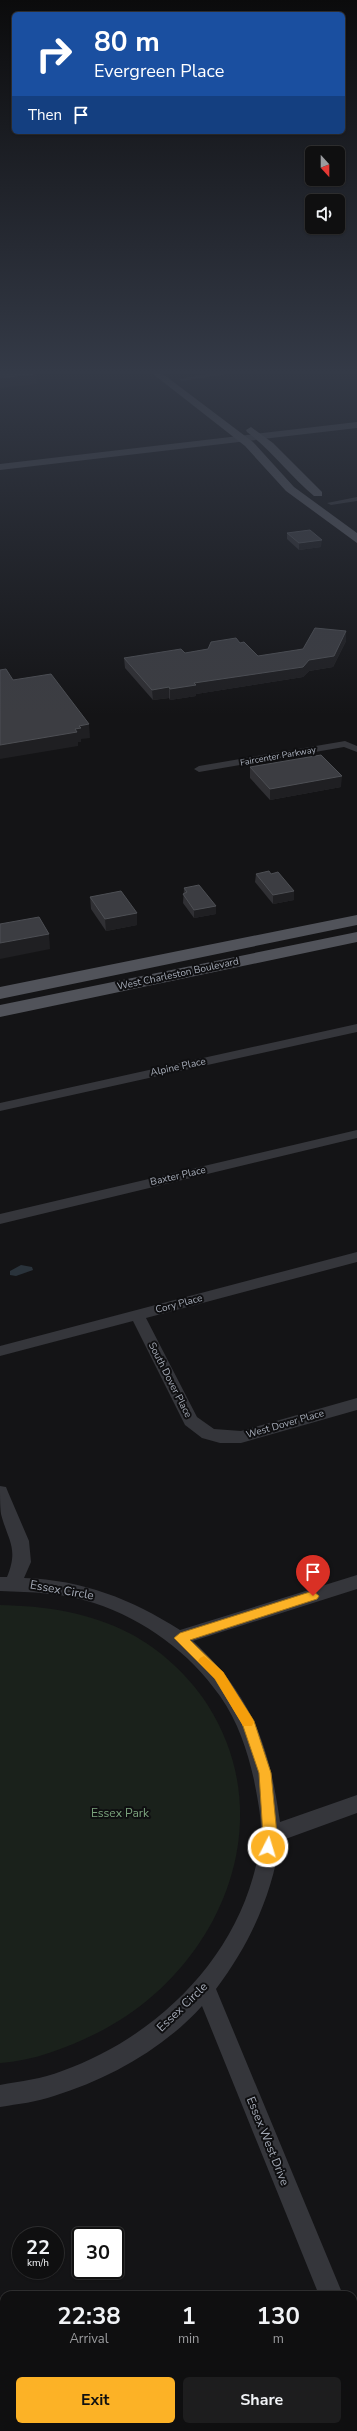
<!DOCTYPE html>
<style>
:root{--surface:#0f0f10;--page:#1d1d1e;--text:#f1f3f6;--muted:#9b9c9f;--line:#2f2f30;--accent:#fcb226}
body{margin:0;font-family:"Nunito Sans",sans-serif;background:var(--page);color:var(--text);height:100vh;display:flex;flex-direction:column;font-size:15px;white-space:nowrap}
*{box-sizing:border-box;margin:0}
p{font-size:13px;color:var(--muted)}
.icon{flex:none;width:22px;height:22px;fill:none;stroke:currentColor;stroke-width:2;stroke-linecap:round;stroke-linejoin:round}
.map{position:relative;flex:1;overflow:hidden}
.sheet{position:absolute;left:0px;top:2291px;width:357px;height:140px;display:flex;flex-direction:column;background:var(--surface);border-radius:12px 12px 0 0;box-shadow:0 1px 3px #0004,0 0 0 1px var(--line)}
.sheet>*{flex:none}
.hud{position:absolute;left:12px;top:12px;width:333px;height:122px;border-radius:6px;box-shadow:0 1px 3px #0004,0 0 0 1px var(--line);background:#1a4fa0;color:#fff;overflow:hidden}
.needle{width:26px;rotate:159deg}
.buttons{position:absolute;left:305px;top:146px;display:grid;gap:8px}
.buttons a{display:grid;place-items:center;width:40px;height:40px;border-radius:6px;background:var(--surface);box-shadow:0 1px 3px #0004,0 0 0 1px var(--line);font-size:20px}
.speed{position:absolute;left:12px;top:2227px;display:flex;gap:8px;font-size:20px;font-weight:700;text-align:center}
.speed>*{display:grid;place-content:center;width:52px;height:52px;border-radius:50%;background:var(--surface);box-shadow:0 1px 3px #0004,0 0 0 1px var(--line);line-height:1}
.speed small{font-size:10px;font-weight:400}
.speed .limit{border:2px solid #111;border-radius:6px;background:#fff;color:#111}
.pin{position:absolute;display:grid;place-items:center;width:34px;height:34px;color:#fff;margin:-41px -17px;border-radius:50% 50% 50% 0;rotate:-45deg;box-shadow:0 0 4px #0007}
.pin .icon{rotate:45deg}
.me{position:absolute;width:44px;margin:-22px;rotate:5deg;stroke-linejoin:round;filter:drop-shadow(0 0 3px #0008)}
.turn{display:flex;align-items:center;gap:14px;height:84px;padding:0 16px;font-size:18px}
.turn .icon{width:52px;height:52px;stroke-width:2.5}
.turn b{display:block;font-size:28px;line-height:34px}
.then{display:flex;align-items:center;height:38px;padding:0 16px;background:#0003;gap:8px;font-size:15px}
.eta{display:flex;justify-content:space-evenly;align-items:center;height:68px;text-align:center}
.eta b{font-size:24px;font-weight:700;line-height:28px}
.primary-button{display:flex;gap:8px;margin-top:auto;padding:8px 16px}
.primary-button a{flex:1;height:46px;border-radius:6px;background:var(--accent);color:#111;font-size:16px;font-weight:700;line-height:46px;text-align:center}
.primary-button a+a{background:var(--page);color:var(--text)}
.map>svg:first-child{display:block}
</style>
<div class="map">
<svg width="357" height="2431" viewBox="0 0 357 2431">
<rect width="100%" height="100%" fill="#141416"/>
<path fill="#1a211b" d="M0,1605C45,1606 88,1612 129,1633C160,1649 188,1675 207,1704C285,1825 216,1975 95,2034C66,2048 33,2061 0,2063Z"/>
<polygon fill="#2a333b" points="21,1265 32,1267 33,1270 16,1276 10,1275 10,1271"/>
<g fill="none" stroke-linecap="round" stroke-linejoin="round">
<g fill="#35363b" fill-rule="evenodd">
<polygon points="206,374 227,374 182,381 179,379"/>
<polygon points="357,497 357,501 331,505 327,503"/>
<polygon points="345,741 357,746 357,752 344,747 199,772 194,769 199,766"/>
<polygon points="357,1024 357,1032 0,1111 0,1103"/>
<polygon points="357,1130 357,1138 0,1224 0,1214"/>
<polygon points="357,1252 357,1262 146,1318 197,1417 214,1429 241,1431 357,1398 357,1410 241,1443 220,1443 202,1438 185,1425 133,1321 0,1356 0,1346"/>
<path d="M0,1486L6,1487L8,1492L29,1541L31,1562L24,1578C83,1580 131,1599 180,1630L357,1575V1589L193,1641C252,1696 269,1744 280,1822L357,1795V1813L280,1841C272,1896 249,1945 216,1989L343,2295H319L202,2006C163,2049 109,2079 54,2096C37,2102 18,2104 0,2107V2085C21,2081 42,2079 62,2071C149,2040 227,1969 253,1877C257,1863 261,1846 261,1831C261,1814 257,1796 254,1780C247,1749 238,1722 220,1696C189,1652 145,1620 94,1603C64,1593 32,1592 0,1591V1577H7C19,1548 8,1541 1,1514C0,1506 0,1494 0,1486Z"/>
<polygon points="0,2315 4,2316 4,2354 0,2353"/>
<polygon points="353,2335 357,2336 357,2369 353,2368"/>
<polygon points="15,2427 41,2427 42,2431 16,2431"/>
</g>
<polygon fill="#43454b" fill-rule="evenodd" points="357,422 357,428 0,470 0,464"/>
<g fill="#51535a" fill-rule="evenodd">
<polygon points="153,374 163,374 253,442 294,487 357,533 357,543 286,491 245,446"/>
<path d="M251,427L273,443L322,492V496H314C290,476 272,451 247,432L246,430Z"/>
<polygon points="357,915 357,925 0,999 0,987"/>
<polygon points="357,932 357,942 0,1017 0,1005"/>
</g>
</g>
<g fill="#303034">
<polygon points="287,533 321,547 299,550 287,539"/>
<polygon points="346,631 346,641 333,667 309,671 303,677 196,694 196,696 170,700 169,698 153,700 125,668 124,658 185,653 208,649 240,643 258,656 303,649"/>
<polygon points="250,767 341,787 270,800 250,778"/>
<polygon points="256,874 294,900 273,904 255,882"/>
<polygon points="184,888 216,906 216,914 194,918 183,903"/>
<polygon points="90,897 137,913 137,925 106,931 91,909"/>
</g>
<g fill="#1f1f22">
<polygon points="33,374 36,374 37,384 0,388 0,378"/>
<polygon points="322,540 321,547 299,550 299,543"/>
<polygon points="346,631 346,641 333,667 309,671 303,677 196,694 196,696 170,700 170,689 194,683 309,660"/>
<polygon points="169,687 169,698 153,700 152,690"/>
<polygon points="89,724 90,738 81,739 81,742 78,742 78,746 0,759 0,745 75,729 79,726"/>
<polygon points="342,776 341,787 270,800 270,789"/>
<polygon points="294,891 294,900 273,904 273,895"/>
<polygon points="216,906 216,914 194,918 194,910"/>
<polygon points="137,913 137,925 106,931 105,919"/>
<polygon points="49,934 50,949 0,959 0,943"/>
</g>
<g fill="#3c3d42" stroke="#4d4f54">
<polygon points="0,374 33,374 0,378"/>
<polygon points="310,530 322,540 299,543 287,533"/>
<polygon points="315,628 346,631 334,656 309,660 303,667 194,683 196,685 170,689 169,687 152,690 124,658 181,649 185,653 208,649 211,642 236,638 240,643 244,642 258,656 303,649"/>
<polygon points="6,669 13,680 51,674 89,724 79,726 81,728 75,729 77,732 0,745 0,670"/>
<polygon points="321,755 342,776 270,789 250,767"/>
<polygon points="269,871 271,874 278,872 294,891 273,895 256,874"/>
<polygon points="199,885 216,906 194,910 183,894 187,892 184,888"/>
<polygon points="121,891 137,913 105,919 90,897"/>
<polygon points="39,917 49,934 0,943 0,924"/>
</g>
<linearGradient id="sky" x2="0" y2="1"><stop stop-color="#0b0b0c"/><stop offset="0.52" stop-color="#343a47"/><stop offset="1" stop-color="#343a47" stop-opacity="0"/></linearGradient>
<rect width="357" height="715" fill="url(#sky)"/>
<polygon fill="#fcb226" stroke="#a47419" points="313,1591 319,1596 317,1599 190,1640 223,1672 254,1721 271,1773 277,1835 273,1851 268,1853 264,1851 259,1773 242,1723 215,1679 174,1638 180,1633"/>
<polygon fill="#f59e0b" points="204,1656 223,1672 252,1718 254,1722 252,1726 243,1726 215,1679 198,1661 200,1658"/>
<g text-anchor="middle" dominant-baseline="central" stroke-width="4" stroke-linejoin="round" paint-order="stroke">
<g font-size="9" fill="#a5abb7" stroke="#0f0f11">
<text transform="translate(278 756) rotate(-10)">Faircenter Parkway</text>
</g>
<g font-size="10" fill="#a5abb7" stroke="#0f0f11">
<text transform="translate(178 974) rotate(-12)">West Charleston Boulevard</text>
<text transform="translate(178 1067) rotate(-12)">Alpine Place</text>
<text transform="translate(178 1176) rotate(-13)">Baxter Place</text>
<text transform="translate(179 1304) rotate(-15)">Cory Place</text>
<text transform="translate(170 1380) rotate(63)">South Dover Place</text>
<text transform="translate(285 1424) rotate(-16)">West Dover Place</text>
</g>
<g font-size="12" fill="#a5abb7" stroke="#0f0f11">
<text transform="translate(62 1590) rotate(10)">Essex Circle</text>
<text transform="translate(182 2007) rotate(-44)">Essex Circle</text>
<text transform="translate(268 2141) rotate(68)">Essex West Drive</text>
</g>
<g font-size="12" fill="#7ba37d" stroke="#0f0f11">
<text x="120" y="1813">Essex Park</text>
</g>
</g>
</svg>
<div class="buttons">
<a><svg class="needle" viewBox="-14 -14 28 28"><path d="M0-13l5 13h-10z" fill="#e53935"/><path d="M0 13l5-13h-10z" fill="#9b9c9f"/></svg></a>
<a><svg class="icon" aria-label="sound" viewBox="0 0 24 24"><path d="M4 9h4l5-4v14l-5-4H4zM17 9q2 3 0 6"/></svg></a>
</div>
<div class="speed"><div>22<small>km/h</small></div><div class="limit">30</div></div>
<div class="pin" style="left:313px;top:1596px;background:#d93025"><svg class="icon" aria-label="arrive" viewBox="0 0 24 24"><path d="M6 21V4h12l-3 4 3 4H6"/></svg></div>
<svg class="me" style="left:268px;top:1847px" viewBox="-20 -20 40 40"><circle r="17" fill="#fcb226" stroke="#fff" stroke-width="3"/><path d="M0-11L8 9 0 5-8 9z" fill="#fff"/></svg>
<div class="hud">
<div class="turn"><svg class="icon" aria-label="right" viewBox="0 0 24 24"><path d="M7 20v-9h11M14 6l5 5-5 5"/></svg><div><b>80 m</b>Evergreen Place</div></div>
<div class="then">Then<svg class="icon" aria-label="arrive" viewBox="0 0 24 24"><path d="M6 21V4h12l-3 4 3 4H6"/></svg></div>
</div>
<section class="sheet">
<div class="eta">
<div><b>22:38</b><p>Arrival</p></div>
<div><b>1</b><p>min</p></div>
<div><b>130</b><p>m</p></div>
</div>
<div class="primary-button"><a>Exit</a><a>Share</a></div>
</section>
</div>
